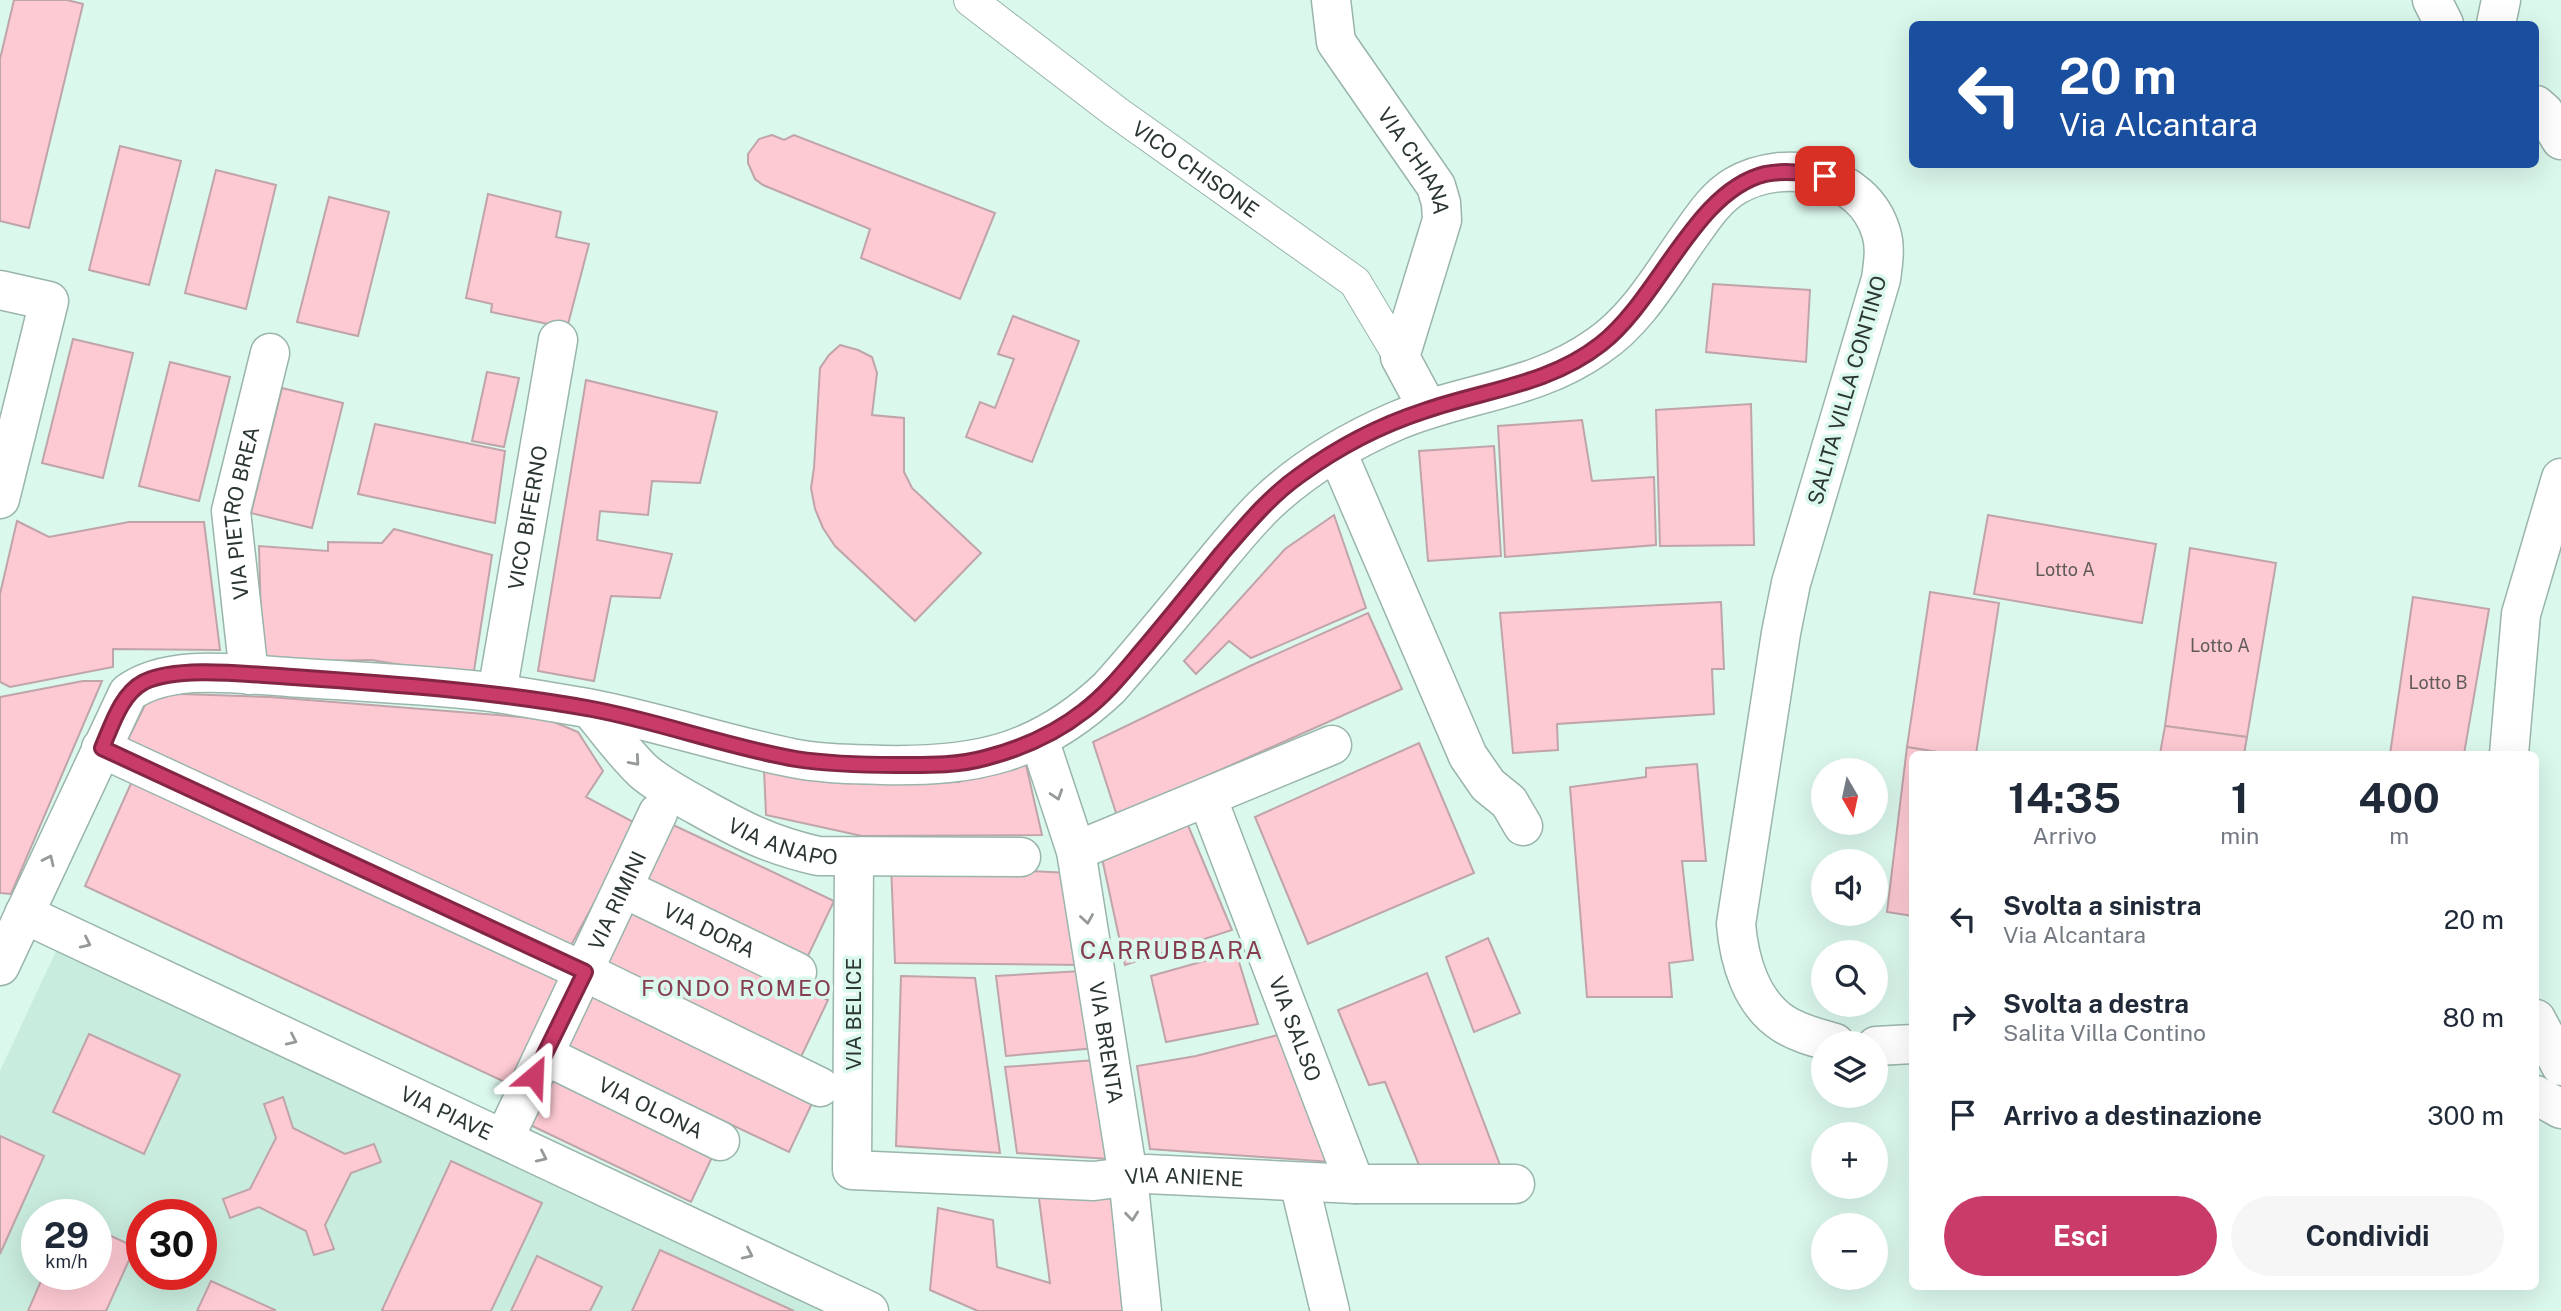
<!DOCTYPE html>
<html lang="it">
<meta charset="utf-8">
<style>
:root{--surface:#fff;--page:#f6f6f7;--text:#1f2937;--muted:#747a83;--accent:#c93b68}
body{margin:0;font-family:"Public Sans",sans-serif;background:var(--page);color:var(--text);height:100vh;display:flex;flex-direction:column;font-size:26px;white-space:nowrap}
*{box-sizing:border-box;margin:0}
p{font-size:23px;color:var(--muted)}
.icon{flex:none;width:38px;height:38px;fill:none;stroke:currentColor;stroke-width:2;stroke-linecap:round;stroke-linejoin:round}
.map{position:relative;flex:1;overflow:hidden}
.side{position:absolute;left:1909px;top:751px;width:630px;height:539px;display:flex;flex-direction:column;background:var(--surface);border-radius:10px;box-shadow:0 7px 28px #0002}
.side>*{flex:none}
.top-card{position:absolute;left:1909px;top:21px;width:630px;height:147px;border-radius:10px;box-shadow:0 7px 28px #0002;background:#1a4fa0;color:#fff;overflow:hidden}
.needle{width:46px;rotate:171deg}
.controls{position:absolute;left:1811px;top:758px;display:grid;gap:14px}
.controls a{display:grid;place-items:center;width:77px;height:77px;border-radius:50%;background:var(--surface);box-shadow:0 7px 28px #0002;font-size:35px}
.speed{position:absolute;left:21px;top:1199px;display:flex;gap:14px;font-size:35px;font-weight:700;text-align:center}
.speed>*{display:grid;place-content:center;width:91px;height:91px;border-radius:50%;background:var(--surface);box-shadow:0 7px 28px #0002;line-height:1}
.speed small{font-size:18px;font-weight:400}
.speed .limit{border:10px solid #d22;background:#fff;color:#111}
.pin{position:absolute;display:grid;place-items:center;width:60px;height:60px;color:#fff;margin:-30px;border-radius:14px;box-shadow:0 4px 10px #0006}
.me{position:absolute;width:77px;margin:-38px;rotate:26deg;stroke-linejoin:round;filter:drop-shadow(0 0 5px #0008)}
.turn{display:flex;align-items:center;gap:24px;height:147px;padding:0 35px;font-size:32px}
.turn .icon{width:91px;height:91px;stroke-width:2.5}
.turn b{display:block;font-size:49px;line-height:60px}
.eta{display:flex;justify-content:space-evenly;align-items:center;height:119px;text-align:center}
.eta b{font-size:42px;font-weight:700;line-height:49px}
.primary-button{display:flex;gap:14px;margin-top:auto;padding:14px 35px}
.primary-button a{flex:1;height:80px;border-radius:42px;background:var(--accent);color:#fff;font-size:28px;font-weight:700;line-height:80px;text-align:center}
.primary-button a+a{background:var(--page);color:var(--text)}
ul{padding:0;list-style:none}
li{display:flex;align-items:center;gap:21px;height:98px;padding:0 35px}
li div{flex:1}
li b{display:block;font-size:26px}
li em{font-style:normal}
.map>svg:first-child{display:block}
</style>
<div class="map">
<svg width="2561" height="1311" viewBox="0 0 2561 1311">
<rect width="100%" height="100%" fill="#dbf8ed"/>
<path fill="#c8ecde" fill-rule="evenodd" d="M64,934L844,1311H0V1071ZM37,1214H96V1274H37ZM142,1214H201V1274H142Z"/>
<g fill="#fdc9d3" stroke="#bfa4a9" stroke-width="2">
<polygon points="14,0 67,0 83,4 29,228 0,221 0,59"/>
<polygon points="772,135 784,140 794,135 995,213 960,299 861,258 870,229 763,185 755,179 748,163 748,154 759,139"/>
<polygon points="120,146 181,161 149,285 89,270"/>
<polygon points="216,170 276,185 246,309 185,293"/>
<polygon points="488,194 561,212 556,237 589,244 567,328 491,312 492,304 466,298"/>
<polygon points="329,197 389,212 358,336 297,322"/>
<polygon points="1713,284 1810,290 1806,362 1706,352"/>
<polygon points="1013,316 1079,341 1032,462 966,437 980,402 995,408 1014,359 998,354"/>
<polygon points="73,339 133,353 103,478 42,463"/>
<polygon points="840,345 858,350 872,357 877,373 872,415 904,418 904,472 912,488 981,553 915,621 835,546 823,528 815,509 811,488 814,468 820,368 829,355"/>
<polygon points="170,362 230,377 199,501 139,486"/>
<polygon points="487,372 519,378 504,447 472,441"/>
<polygon points="586,380 717,412 700,483 652,481 648,515 600,511 597,540 672,554 660,598 611,596 594,681 538,671"/>
<polygon points="282,388 343,403 312,528 251,513"/>
<polygon points="1751,404 1754,545 1660,546 1656,410"/>
<polygon points="1582,420 1592,481 1654,477 1656,545 1505,557 1498,426"/>
<polygon points="375,424 505,451 495,523 358,494"/>
<polygon points="1494,446 1501,556 1428,561 1419,451"/>
<polygon points="1334,515 1366,608 1251,658 1229,641 1196,674 1184,661 1285,549"/>
<polygon points="1988,515 2156,544 2142,623 1974,594"/>
<polygon points="17,521 49,537 129,522 204,522 220,650 113,649 113,667 10,687 0,682 0,594"/>
<polygon points="394,529 492,555 473,677 372,660 262,662 259,546 328,551 328,542 382,543"/>
<polygon points="2190,548 2276,563 2247,737 2165,726"/>
<polygon points="1930,592 1999,603 1976,754 1949,754 1907,747"/>
<polygon points="2413,597 2489,609 2464,754 2390,754"/>
<polygon points="1721,602 1724,669 1712,669 1714,714 1557,724 1558,750 1513,753 1500,613"/>
<polygon points="1368,613 1402,689 1117,816 1093,742 1250,666"/>
<polygon points="83,681 102,681 11,894 0,893 0,697"/>
<polygon points="151,693 270,697 547,719 578,732 603,771 586,797 637,824 569,949 125,745"/>
<polygon points="2165,726 2247,737 2244,754 2160,754"/>
<polygon points="1419,743 1474,873 1308,944 1255,817"/>
<polygon points="1907,747 1949,754 1913,754 1913,916 1887,912"/>
<polygon points="1024,756 1042,835 862,836 766,815 764,769 863,784 959,782"/>
<polygon points="1697,764 1706,861 1682,861 1693,960 1669,963 1672,997 1587,997 1570,787 1646,777 1646,768"/>
<polygon points="137,770 572,968 520,1089 85,886"/>
<polygon points="669,823 834,901 806,960 641,882"/>
<polygon points="1187,823 1232,930 1125,965 1102,858"/>
<polygon points="891,864 1069,873 1084,965 895,963"/>
<polygon points="629,907 828,1000 801,1057 602,963"/>
<polygon points="1488,938 1520,1013 1474,1032 1446,957"/>
<polygon points="1236,952 1258,1024 1166,1042 1151,976"/>
<polygon points="1082,971 1096,1048 1006,1056 996,976"/>
<polygon points="1427,973 1500,1165 1419,1165 1385,1082 1369,1085 1338,1010"/>
<polygon points="901,976 975,978 1000,1153 896,1146"/>
<polygon points="589,990 815,1097 789,1152 563,1045"/>
<polygon points="89,1034 180,1075 144,1154 53,1112"/>
<polygon points="1278,1035 1331,1162 1150,1149 1137,1066 1196,1056"/>
<polygon points="1095,1060 1109,1159 1017,1153 1005,1067"/>
<polygon points="550,1073 715,1151 691,1202 526,1123"/>
<polygon points="283,1097 293,1128 345,1154 374,1144 381,1162 351,1173 325,1225 334,1249 314,1255 306,1231 259,1207 230,1218 223,1199 250,1189 276,1138 264,1104"/>
<polygon points="0,1136 44,1156 0,1254"/>
<polygon points="451,1161 542,1203 491,1311 384,1311 382,1310"/>
<polygon points="1038,1191 1115,1194 1123,1311 978,1311 930,1290 938,1208 993,1220 997,1267 1050,1283"/>
<polygon points="96,1229 135,1247 106,1311 28,1311 44,1274 96,1274"/>
<polygon points="660,1250 794,1311 632,1311"/>
<polygon points="537,1256 602,1287 590,1311 511,1311"/>
<polygon points="211,1281 275,1310 275,1311 197,1311"/>
</g>
<g fill="none" stroke-linecap="round" stroke-linejoin="round">
<defs>
<g id="pedestrian">
<path id="s1" d="M970,0L1116,112L1355,282L1400,357"/>
</g>
<g id="minor">
<path id="s2" d="M1331,0L1336,42L1436,186L1441,203L1442,220L1400,357L1428,409"/>
<polyline points="2432,0 2444,24"/>
<polyline points="2496,24 2501,0"/>
<polyline points="2536,105 2544,112 2561,140"/>
<polyline points="0,290 49,301 0,499"/>
<polyline points="1337,452 1468,756 1488,785 1509,802 1523,826"/>
<path id="s3" d="M249,675L231,511L270,353"/>
<path id="s4" d="M497,693L558,340"/>
<path id="s5" d="M590,709C607,729 624,753 643,771C659,785 680,796 698,806C741,830 769,845 818,856L1021,857"/>
<path id="s6" d="M1039,739L1076,851L1128,1176L1142,1311"/>
<polyline points="101,748 585,972 820,1087"/>
<polyline points="2509,754 2521,614 2561,478"/>
<path id="s7" d="M1207,797L1355,1184"/>
<polyline points="1076,851 1332,745"/>
<path id="s8" d="M854,857L852,1170L1094,1181L1147,1174L1355,1184H1515"/>
<path id="s9" d="M623,888L797,972"/>
<path id="s10" d="M24,914L869,1311"/>
<path d="M0,966L128,693C169,663 239,674 288,677C358,682 429,684 498,693C528,698 557,703 587,708C656,721 723,744 792,758C822,764 852,764 882,765C976,767 1039,754 1109,688C1142,651 1173,613 1204,575C1225,550 1244,525 1267,503C1303,469 1350,441 1396,421C1464,392 1535,391 1598,346C1637,320 1662,275 1689,237C1702,219 1715,198 1735,186C1784,157 1863,172 1881,232C1886,247 1883,264 1881,279L1791,583L1781,633L1736,924C1739,960 1751,1003 1784,1024C1800,1034 1818,1038 1835,1043"/>
<polyline points="2536,1019 2561,1066"/>
<polyline points="1876,1046 1913,1044"/>
<path id="s11" d="M544,1055L720,1141"/>
<polyline points="2536,1095 2561,1109"/>
<path id="s12" d="M504,1139L658,813"/>
<polyline points="1299,1182 1330,1311"/>
</g>
</defs>
<use href="#pedestrian" stroke="#9ab5ab" stroke-width="34"/>
<use href="#minor" stroke="#9ab5ab" stroke-width="41"/>
<use href="#pedestrian" stroke="#fff" stroke-width="32"/>
<use href="#minor" stroke="#fff" stroke-width="38"/>
</g>
<defs><path id="oneway-chevron" d="M-2-3.5L2.5 0L-2 3.5" fill="none" stroke-width="1.6" stroke-linecap="round" stroke-linejoin="round" transform="scale(1.75)"/></defs>
<g stroke="#959a98">
<use href="#oneway-chevron" transform="translate(635 761) rotate(49)"/>
<use href="#oneway-chevron" transform="translate(1057 795) rotate(72)"/>
<use href="#oneway-chevron" transform="translate(49 860) rotate(-65)"/>
<use href="#oneway-chevron" transform="translate(1087 919) rotate(81)"/>
<use href="#oneway-chevron" transform="translate(86 943) rotate(25)"/>
<use href="#oneway-chevron" transform="translate(292 1040) rotate(25)"/>
<use href="#oneway-chevron" transform="translate(542 1157) rotate(25)"/>
<use href="#oneway-chevron" transform="translate(1132 1216) rotate(84)"/>
<use href="#oneway-chevron" transform="translate(748 1254) rotate(25)"/>
</g>
<g fill="none" stroke-linecap="round" stroke-linejoin="round">
<defs>
<path id="route" d="M534,1076L585,972L102,748C112,725 121,694 144,682C179,665 253,675 293,677C393,684 493,691 592,709C661,722 727,747 796,759C829,764 863,765 896,765C926,765 956,766 985,758C1020,749 1056,733 1084,711C1108,693 1127,668 1146,646C1172,615 1197,584 1222,553C1246,525 1270,496 1300,475C1337,448 1381,425 1424,411C1484,390 1549,385 1601,344C1659,299 1695,191 1765,174C1785,170 1805,173 1825,176"/>
</defs>
<use href="#route" stroke="#832644" stroke-width="18"/>
<use href="#route" stroke="#c93b68" stroke-width="12"/>
</g>
<g text-anchor="middle" dominant-baseline="central" stroke-width="7" stroke-linejoin="round" paint-order="stroke">
<g font-size="18" fill="#605b5a">
<text x="2065" y="569">Lotto A</text>
<text x="2220" y="645">Lotto A</text>
<text x="2438" y="682">Lotto B</text>
</g>
<g font-size="21" fill="#2b3632" stroke="#dbf8ed">
<text stroke="none"><textPath href="#s2" startOffset="186">VIA CHIANA</textPath></text>
<text stroke="none"><textPath href="#s1" startOffset="282">VICO CHISONE</textPath></text>
<text transform="translate(1847 390) rotate(-74)">SALITA VILLA CONTINO</text>
<text stroke="none"><textPath href="#s3" startOffset="164">VIA PIETRO BREA</textPath></text>
<text stroke="none"><textPath href="#s4" startOffset="178">VICO BIFERNO</textPath></text>
<text stroke="none"><textPath href="#s5" startOffset="240">VIA ANAPO</textPath></text>
<text stroke="none"><textPath href="#s12" startOffset="264">VIA RIMINI</textPath></text>
<text stroke="none"><textPath href="#s9" startOffset="96">VIA DORA</textPath></text>
<text transform="translate(853 1014) rotate(-90)">VIA BELICE</text>
<text stroke="none"><textPath href="#s7" startOffset="248">VIA SALSO</textPath></text>
<text stroke="none"><textPath href="#s6" startOffset="312">VIA BRENTA</textPath></text>
<text stroke="none"><textPath href="#s11" startOffset="119">VIA OLONA</textPath></text>
<text stroke="none"><textPath href="#s10" startOffset="467">VIA PIAVE</textPath></text>
<text stroke="none"><textPath href="#s8" startOffset="646">VIA ANIENE</textPath></text>
</g>
<g font-size="23" letter-spacing="2" fill="#853d4f" stroke="#dbf8ed">
<text x="737" y="987">FONDO ROMEO</text>
</g>
<g font-size="24" letter-spacing="2" fill="#853d4f" stroke="#dbf8ed">
<text x="1172" y="950">CARRUBBARA</text>
</g>
</g>
</svg>
<div class="controls">
<a><svg class="needle" viewBox="-14 -14 28 28"><path d="M0-13l5 13h-10z" fill="#e53935"/><path d="M0 13l5-13h-10z" fill="#747a83"/></svg></a>
<a><svg class="icon" aria-label="sound" viewBox="0 0 24 24"><path d="M4 9h4l5-4v14l-5-4H4zM17 9q2 3 0 6"/></svg></a>
<a><svg class="icon" aria-label="search" viewBox="0 0 24 24"><circle cx="10" cy="10" r="6"/><path d="M15 15l6 6"/></svg></a>
<a><svg class="icon" aria-label="layers" viewBox="0 0 24 24"><path d="M12 4l9 5-9 5-9-5zM3 14l9 5 9-5"/></svg></a>
<a>+</a>
<a>−</a>
</div>
<div class="speed"><div>29<small>km/h</small></div><div class="limit">30</div></div>
<div class="pin" style="left:1825px;top:176px;background:#d93025"><svg class="icon" aria-label="arrive" viewBox="0 0 24 24"><path d="M6 21V4h12l-3 4 3 4H6"/></svg></div>
<svg class="me" style="left:534px;top:1076px" viewBox="-20 -20 40 40"><path d="M0-17L14 15 0 8-14 15z" fill="#c93b68" stroke="#fff" stroke-width="4"/></svg>
<div class="top-card">
<div class="turn"><svg class="icon" aria-label="left" viewBox="0 0 24 24"><path d="M17 20v-9H6M10 6l-5 5 5 5"/></svg><div><b>20 m</b>Via Alcantara</div></div>
</div>
<section class="side">
<div class="eta">
<div><b>14:35</b><p>Arrivo</p></div>
<div><b>1</b><p>min</p></div>
<div><b>400</b><p>m</p></div>
</div>
<ul>
<li><svg class="icon" aria-label="left" viewBox="0 0 24 24"><path d="M17 20v-9H6M10 6l-5 5 5 5"/></svg><div><b>Svolta a sinistra</b><p>Via Alcantara</p></div><em>20 m</em></li>
<li><svg class="icon" aria-label="right" viewBox="0 0 24 24"><path d="M7 20v-9h11M14 6l5 5-5 5"/></svg><div><b>Svolta a destra</b><p>Salita Villa Contino</p></div><em>80 m</em></li>
<li><svg class="icon" aria-label="arrive" viewBox="0 0 24 24"><path d="M6 21V4h12l-3 4 3 4H6"/></svg><div><b>Arrivo a destinazione</b></div><em>300 m</em></li>
</ul>
<div class="primary-button"><a>Esci</a><a>Condividi</a></div>
</section>
</div>
